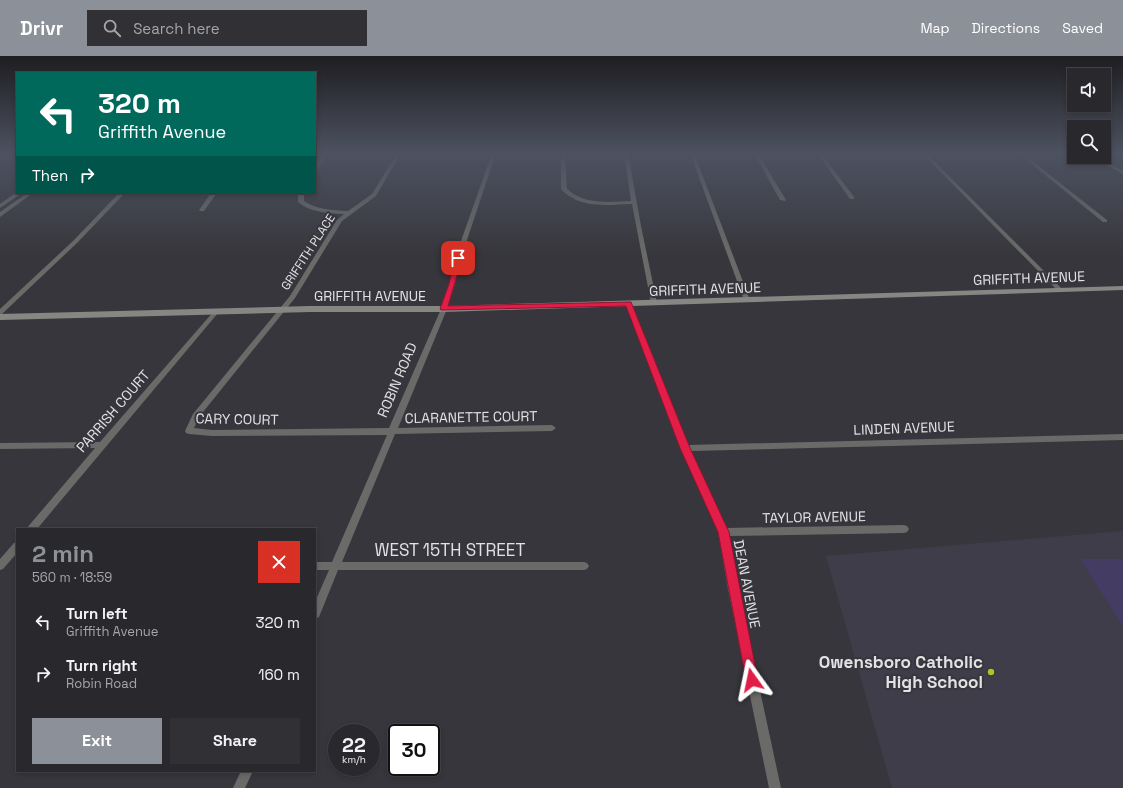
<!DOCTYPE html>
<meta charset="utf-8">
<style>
:root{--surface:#29282d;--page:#313035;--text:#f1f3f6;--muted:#a5a6aa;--line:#454449;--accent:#8c9099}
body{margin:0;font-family:"Space Grotesk",sans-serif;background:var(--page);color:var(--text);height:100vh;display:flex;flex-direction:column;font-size:15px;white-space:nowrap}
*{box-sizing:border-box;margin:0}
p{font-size:13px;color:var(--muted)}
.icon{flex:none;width:22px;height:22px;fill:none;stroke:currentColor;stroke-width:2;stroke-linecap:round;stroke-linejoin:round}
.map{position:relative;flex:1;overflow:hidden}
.drawer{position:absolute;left:16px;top:472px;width:300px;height:244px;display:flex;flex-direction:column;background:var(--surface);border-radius:0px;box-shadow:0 2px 6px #0003,0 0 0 1px var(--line)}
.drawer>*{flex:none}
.hud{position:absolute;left:16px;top:16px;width:300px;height:122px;border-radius:0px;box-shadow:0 2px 6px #0003,0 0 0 1px var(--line);background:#00695c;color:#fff;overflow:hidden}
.buttons{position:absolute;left:1067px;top:12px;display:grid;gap:8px}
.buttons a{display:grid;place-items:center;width:44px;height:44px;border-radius:0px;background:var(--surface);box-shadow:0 2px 6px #0003,0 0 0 1px var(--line);font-size:20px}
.speed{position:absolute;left:328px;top:668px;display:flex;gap:8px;font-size:20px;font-weight:700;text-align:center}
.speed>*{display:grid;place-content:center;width:52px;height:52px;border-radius:50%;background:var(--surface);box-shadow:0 2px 6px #0003,0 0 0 1px var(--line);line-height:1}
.speed small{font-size:10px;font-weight:400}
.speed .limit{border:2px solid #111;border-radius:6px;background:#fff;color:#111}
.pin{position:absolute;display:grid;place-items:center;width:34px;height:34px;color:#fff;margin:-17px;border-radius:8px;box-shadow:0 2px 6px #0006}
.me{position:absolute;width:44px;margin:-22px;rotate:348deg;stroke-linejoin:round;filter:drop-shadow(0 0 3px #0008)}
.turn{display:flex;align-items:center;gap:14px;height:84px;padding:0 16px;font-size:18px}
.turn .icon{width:52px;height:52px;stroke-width:2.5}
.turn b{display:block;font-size:28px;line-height:34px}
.then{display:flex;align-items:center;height:38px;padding:0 16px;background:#0003;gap:8px;font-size:15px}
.round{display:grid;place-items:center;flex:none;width:42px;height:42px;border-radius:0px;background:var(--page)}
.summary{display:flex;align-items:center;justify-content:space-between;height:68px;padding:0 16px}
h1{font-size:24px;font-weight:700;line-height:30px;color:var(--accent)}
.action{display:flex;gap:8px;margin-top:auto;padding:8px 16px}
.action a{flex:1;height:46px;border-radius:0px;background:var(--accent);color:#fff;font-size:16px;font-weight:700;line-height:46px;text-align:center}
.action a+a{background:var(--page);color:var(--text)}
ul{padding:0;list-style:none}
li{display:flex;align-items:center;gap:12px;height:52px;padding:0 16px}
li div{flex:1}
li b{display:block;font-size:15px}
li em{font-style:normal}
header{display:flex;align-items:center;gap:24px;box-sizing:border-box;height:56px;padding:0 20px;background:var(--accent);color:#fff}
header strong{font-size:19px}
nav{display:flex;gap:22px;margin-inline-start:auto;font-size:14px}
.search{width:280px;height:36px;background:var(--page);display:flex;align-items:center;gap:10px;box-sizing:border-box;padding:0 14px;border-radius:0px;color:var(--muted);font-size:15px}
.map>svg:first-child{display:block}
</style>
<header>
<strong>Drivr</strong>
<div class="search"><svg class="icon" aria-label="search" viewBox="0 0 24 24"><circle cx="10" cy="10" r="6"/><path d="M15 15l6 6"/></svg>Search here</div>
<nav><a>Map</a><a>Directions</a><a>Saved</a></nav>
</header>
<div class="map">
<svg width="1123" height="732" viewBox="0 0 1123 732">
<rect width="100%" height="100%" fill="#37363c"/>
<polygon fill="#3f3d49" points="1123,475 1123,732 892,732 826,500"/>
<polygon fill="#443c63" points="1080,503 1123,503 1123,570"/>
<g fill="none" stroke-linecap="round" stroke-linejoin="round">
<g fill="#6a6b68" fill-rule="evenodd">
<polygon points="324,97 328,97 317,114 315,114 315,109"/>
<path d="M397,97H401L376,140L342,165L295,242L199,361L194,372L212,374L389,372L441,253L449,228L455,202L492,97H496L461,202L455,228L447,253L398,372L552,369L556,372L552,375L395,378L342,506H584L587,507L589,510L587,513L584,514H338L319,561L315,563V546L329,514H315V506H332L387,379L212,380L189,378L186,377L185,375L193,358L290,240L337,164L344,158C329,157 311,157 298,146V137H304V145C317,154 333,154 348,155L372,138Z"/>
<path d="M561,97H565L567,133C584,149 609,146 631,145L624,97H628L641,170L657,247L656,248H652L651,247L632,148C608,149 579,153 561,133Z"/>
<polygon points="690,97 694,97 750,244 749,245 747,246 744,244"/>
<polygon points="754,97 758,97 786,144 785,145 780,144"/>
<polygon points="817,97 821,97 854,141 854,143 850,143"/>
<polygon points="922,97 926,97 1062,233 1062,235 1058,235"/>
<polygon points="1018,97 1022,97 1107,164 1107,166 1103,166"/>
<polygon points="1093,101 1098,101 1123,115 1123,118"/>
<polygon points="17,136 22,137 0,152 0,148"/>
<polygon points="27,137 33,137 0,161 0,156"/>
<polygon points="119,137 125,137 77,187 2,258 0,259 0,253 73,185"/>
<polygon points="211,137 217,137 204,155 200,155 199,154"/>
<polygon points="629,246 632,248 688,389 1123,378 1123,384 691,395 726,472 904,469 907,470 909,473 907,476 904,477 728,480 738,533 781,732 769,732 728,533 718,476 681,392 626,248"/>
<polygon points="216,254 218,255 218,257 37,473 26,473 95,392 0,393 0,387 100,386 214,255"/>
<polygon points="17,486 17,497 3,513 0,514 0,503 14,487"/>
<polygon points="241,715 253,715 245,732 233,732"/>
</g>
<polygon fill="#868783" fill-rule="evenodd" points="1123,230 1123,234 444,256 310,256 0,264 0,258 310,250 444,250"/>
</g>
<linearGradient id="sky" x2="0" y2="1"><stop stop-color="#1e1e21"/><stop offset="0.49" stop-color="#4d5261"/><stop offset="1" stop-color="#4d5261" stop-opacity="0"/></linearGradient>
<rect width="1123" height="199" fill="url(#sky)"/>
<polygon fill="#e11d48" stroke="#92132f" points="458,200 462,202 448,250 631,246 690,392 729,476 758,624 756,629 752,631 748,629 746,624 718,476 680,392 626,250 441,254 440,253 449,228 455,202"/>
<circle fill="#a3c926" stroke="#37363c" stroke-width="1.5" cx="991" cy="616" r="4"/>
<g text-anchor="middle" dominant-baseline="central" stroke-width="4" stroke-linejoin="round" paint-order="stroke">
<g font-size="12" fill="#e2e1e5" stroke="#37363c">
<text transform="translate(308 196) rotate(-57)">GRIFFITH PLACE</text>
</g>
<g font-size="14" fill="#e2e1e5" stroke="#37363c">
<text transform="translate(1029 222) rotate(-2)">GRIFFITH AVENUE</text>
<text transform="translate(705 233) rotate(-2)">GRIFFITH AVENUE</text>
<text x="370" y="240">GRIFFITH AVENUE</text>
<text transform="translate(397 324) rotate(-67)">ROBIN ROAD</text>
<text transform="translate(113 355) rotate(-49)">PARRISH COURT</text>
<text transform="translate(471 361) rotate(-1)">CLARANETTE COURT</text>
<text transform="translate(237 363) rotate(1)">CARY COURT</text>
<text transform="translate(904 372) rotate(-2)">LINDEN AVENUE</text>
<text transform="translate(814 461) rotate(-1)">TAYLOR AVENUE</text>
<text transform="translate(747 528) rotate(79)">DEAN AVENUE</text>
</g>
<g font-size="17" fill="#e2e1e5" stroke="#37363c">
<text x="450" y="494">WEST 15TH STREET</text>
</g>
<g font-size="17" font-weight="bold" fill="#e2e1e5" stroke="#37363c" text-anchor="end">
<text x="983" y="606">Owensboro Catholic<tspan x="983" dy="20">High School</tspan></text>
</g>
</g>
</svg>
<div class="buttons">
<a><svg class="icon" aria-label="sound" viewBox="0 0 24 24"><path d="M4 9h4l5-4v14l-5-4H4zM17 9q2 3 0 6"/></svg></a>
<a><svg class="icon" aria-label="search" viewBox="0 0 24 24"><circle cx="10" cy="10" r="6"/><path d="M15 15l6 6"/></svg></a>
</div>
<div class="speed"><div>22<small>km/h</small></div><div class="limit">30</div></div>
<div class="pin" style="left:458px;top:202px;background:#d93025"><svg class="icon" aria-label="arrive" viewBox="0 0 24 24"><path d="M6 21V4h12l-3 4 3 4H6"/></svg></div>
<svg class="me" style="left:752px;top:624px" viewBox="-20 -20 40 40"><path d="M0-17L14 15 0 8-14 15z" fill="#e11d48" stroke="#fff" stroke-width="4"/></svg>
<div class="hud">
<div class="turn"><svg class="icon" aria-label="left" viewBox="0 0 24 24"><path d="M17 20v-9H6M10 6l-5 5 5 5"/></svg><div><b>320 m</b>Griffith Avenue</div></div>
<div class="then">Then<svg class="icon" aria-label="right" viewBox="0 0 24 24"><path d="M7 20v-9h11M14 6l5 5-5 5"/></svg></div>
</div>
<section class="drawer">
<div class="summary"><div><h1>2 min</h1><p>560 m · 18:59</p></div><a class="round" style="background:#d93025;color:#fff"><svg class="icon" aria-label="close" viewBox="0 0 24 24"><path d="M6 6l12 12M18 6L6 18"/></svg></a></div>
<ul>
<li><svg class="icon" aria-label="left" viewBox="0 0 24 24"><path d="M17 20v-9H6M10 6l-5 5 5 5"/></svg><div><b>Turn left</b><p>Griffith Avenue</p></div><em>320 m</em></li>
<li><svg class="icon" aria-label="right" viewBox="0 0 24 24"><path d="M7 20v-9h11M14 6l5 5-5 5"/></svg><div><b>Turn right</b><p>Robin Road</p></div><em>160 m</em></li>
</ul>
<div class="action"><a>Exit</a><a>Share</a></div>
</section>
</div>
